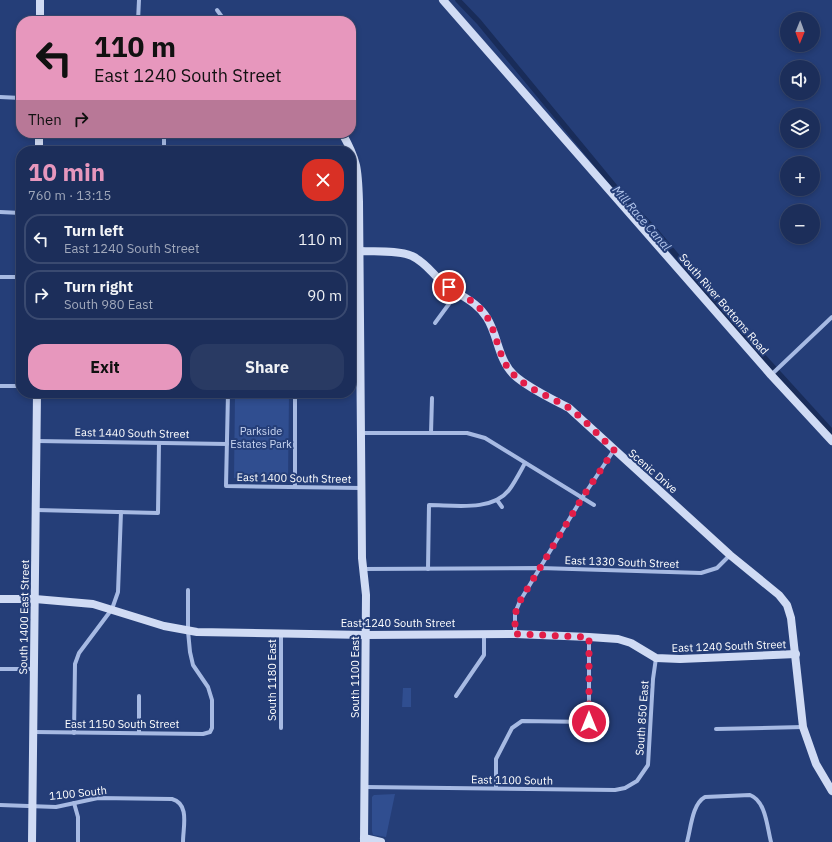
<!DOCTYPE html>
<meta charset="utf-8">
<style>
:root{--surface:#1c2e5a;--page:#293a63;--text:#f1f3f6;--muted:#a0a8bb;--line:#3a4a70;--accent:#e797bd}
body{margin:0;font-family:"IBM Plex Sans",sans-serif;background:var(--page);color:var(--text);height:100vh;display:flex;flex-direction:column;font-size:15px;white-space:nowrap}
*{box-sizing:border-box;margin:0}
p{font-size:13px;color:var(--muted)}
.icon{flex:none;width:22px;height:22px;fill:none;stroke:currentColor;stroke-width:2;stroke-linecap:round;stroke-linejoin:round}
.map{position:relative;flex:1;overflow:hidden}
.details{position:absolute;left:16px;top:146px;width:340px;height:252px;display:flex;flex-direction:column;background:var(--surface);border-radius:16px;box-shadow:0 2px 6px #0003,0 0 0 1px var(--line)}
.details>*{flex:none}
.top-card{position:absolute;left:16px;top:16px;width:340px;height:122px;border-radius:16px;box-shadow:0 2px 6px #0003,0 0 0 1px var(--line);background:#e797bd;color:#111;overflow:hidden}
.needle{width:26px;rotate:181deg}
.controls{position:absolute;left:780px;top:12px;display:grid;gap:8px}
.controls a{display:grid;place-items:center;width:40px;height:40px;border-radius:50%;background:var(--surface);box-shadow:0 2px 6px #0003,0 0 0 1px var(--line);font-size:20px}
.pin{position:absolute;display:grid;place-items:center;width:34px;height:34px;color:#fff;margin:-17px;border:2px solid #fff;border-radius:50%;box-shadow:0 1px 4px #0007}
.me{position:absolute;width:44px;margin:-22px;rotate:0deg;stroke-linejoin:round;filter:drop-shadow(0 0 3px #0008)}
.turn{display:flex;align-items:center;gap:14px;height:84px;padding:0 12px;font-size:18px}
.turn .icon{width:52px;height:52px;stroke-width:2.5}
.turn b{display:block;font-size:28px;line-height:34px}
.then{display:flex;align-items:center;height:38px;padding:0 12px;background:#0003;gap:8px;font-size:15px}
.round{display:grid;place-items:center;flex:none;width:42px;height:42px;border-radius:16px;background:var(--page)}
.head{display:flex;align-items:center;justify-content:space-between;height:68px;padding:0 12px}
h1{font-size:24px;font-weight:800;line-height:30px;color:var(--accent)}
.primary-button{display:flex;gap:8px;margin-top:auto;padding:8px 12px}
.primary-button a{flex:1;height:46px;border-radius:16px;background:var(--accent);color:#111;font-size:16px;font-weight:800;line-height:46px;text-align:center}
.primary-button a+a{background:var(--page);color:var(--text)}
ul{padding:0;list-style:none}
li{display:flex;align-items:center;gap:12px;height:50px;margin:0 8px 6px;padding:0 4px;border:2px solid var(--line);border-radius:16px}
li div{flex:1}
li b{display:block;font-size:15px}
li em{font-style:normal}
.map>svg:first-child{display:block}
</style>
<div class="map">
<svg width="832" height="842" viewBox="0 0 832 842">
<rect width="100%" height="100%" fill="#253e78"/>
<g fill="#304e90">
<polygon points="235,395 289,396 288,479 234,478"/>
<polygon points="403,688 411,688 411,707 402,707"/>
<polygon points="395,794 386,837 373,835 372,831 372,797 374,795"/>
</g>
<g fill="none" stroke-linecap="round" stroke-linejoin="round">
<polyline stroke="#192c59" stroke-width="5.5" points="458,0 479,22 625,199 654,229 740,331 832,432"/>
<g stroke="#a7bae3" stroke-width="4">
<polyline points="217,10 225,21"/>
<polyline points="138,21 139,0"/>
<polyline points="0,97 21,98"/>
<polyline points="164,151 164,133"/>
<polyline points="351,202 359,202"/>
<polyline points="0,212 21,213"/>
<polyline points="0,277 21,277"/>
<polyline points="435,323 457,293"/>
<polyline points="771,375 832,317"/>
<polyline points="0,386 21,386"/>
<polyline points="228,393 226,486 361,488"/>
<polyline points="362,433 467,433 485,438 594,505"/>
<polyline points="431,433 432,398"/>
<polyline points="37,441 227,444"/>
<polyline points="295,487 295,393"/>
<polyline points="497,500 502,507"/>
<polyline points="36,510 158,513 159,443"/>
<polyline points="363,569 540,568 701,573 717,568 730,555"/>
<path d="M428,569L429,505C453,505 492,512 509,490C515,482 520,472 525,463"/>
<polyline points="515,634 515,613 520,601 582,498 614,450"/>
<polyline points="0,669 34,669"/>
<polyline points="456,696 484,655 484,635"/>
<polyline points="281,728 281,633"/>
<polyline points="716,729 803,727"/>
<polyline points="34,732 203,734 210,732 212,728 212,700 208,687 193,665 190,652 188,631 188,590"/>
<polyline points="74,733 75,664 79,653 112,609 118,592 121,512"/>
<polyline points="139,733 139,696"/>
<polyline points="365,787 615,790 625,788 637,781 648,765 653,679 656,658"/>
<polyline points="496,788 496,759 512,728 522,721 589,722 589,637"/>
<polyline points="74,803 78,817 78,842"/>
<path d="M0,805L56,807L98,798L172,799C190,804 183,827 183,842"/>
<path d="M687,842C691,828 692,804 705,797L750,795C766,801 767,827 771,842"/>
</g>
<g stroke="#d0dbf4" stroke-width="8">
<polyline points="443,0 771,375 832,441"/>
<polyline points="40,21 40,0"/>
<polyline points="39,133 39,151"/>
<path d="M342,133C358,161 358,170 359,202L362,558L366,595L364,842"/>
<path d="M360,251C376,252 397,250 412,256C425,262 432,273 442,282C457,295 476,300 487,318C498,335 498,360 514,375C528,388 552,399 569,408L730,555L779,595L787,605L791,618L803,727L816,764L832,791"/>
<polyline points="0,599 35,599 93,604 164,626 197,632 366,635 515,634 589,637 618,639 631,643 656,658 680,659 796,654"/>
<polyline points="364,838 381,842"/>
<polyline points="32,842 37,393"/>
</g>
</g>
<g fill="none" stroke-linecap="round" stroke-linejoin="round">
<path stroke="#e11d48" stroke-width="7" stroke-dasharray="0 12.6" d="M449,287C463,296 477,302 487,317C498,335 498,360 514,375C529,390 552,397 569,408C585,420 599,436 614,450L582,498L520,601L515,614V634L589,637V722"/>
</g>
<g text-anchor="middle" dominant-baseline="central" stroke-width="4" stroke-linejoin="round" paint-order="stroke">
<g font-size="11" fill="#fff" stroke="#253e78">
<text transform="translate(724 304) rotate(49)">South River Bottoms Road</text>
<text transform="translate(132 433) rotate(1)">East 1440 South Street</text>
<text transform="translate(653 471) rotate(41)">Scenic Drive</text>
<text transform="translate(294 478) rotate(1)">East 1400 South Street</text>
<text transform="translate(622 562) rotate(2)">East 1330 South Street</text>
<text transform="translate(24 617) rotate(-89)">South 1400 East Street</text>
<text x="398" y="623">East 1240 South Street</text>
<text transform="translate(729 646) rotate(-2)">East 1240 South Street</text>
<text transform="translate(355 677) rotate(-90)">South 1100 East</text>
<text transform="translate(272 680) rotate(-90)">South 1180 East</text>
<text transform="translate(642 718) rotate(-86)">South 850 East</text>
<text x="122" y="724">East 1150 South Street</text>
<text transform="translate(512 780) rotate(1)">East 1100 South</text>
<text transform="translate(78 793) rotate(-6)">1100 South</text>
</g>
<g font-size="11" fill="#cad7f3" stroke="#253e78">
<text x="261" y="431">Parkside<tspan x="261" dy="13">Estates Park</tspan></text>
</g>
<g font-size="12" font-style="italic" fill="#b2c5eb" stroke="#253e78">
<text transform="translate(642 218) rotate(49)">Mill Race Canal</text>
</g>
</g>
</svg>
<div class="controls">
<a><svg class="needle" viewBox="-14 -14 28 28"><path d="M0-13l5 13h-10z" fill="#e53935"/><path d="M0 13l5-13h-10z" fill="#a0a8bb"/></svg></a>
<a><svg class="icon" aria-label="sound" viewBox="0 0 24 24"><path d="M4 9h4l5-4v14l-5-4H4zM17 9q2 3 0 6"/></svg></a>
<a><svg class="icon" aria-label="layers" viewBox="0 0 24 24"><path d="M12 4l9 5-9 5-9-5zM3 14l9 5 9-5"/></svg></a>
<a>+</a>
<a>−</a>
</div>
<div class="pin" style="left:449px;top:287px;background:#d93025"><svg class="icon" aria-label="arrive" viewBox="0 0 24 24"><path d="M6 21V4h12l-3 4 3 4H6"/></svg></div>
<svg class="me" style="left:589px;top:722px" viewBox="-20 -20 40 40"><circle r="17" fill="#e11d48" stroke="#fff" stroke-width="3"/><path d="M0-11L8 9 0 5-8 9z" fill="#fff"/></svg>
<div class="top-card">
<div class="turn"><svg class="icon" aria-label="left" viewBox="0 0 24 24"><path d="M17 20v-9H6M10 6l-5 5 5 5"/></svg><div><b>110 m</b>East 1240 South Street</div></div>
<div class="then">Then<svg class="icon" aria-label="right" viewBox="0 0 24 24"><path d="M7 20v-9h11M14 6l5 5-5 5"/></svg></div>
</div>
<section class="details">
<div class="head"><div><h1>10 min</h1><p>760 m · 13:15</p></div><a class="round" style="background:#d93025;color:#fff"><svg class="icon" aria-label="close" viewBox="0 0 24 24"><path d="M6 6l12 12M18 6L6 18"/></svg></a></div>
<ul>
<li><svg class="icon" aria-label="left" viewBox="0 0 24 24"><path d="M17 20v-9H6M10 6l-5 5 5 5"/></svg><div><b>Turn left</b><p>East 1240 South Street</p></div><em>110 m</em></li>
<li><svg class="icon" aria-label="right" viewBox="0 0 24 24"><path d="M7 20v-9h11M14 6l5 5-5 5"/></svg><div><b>Turn right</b><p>South 980 East</p></div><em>90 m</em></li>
</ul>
<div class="primary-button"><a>Exit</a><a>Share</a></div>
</section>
</div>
